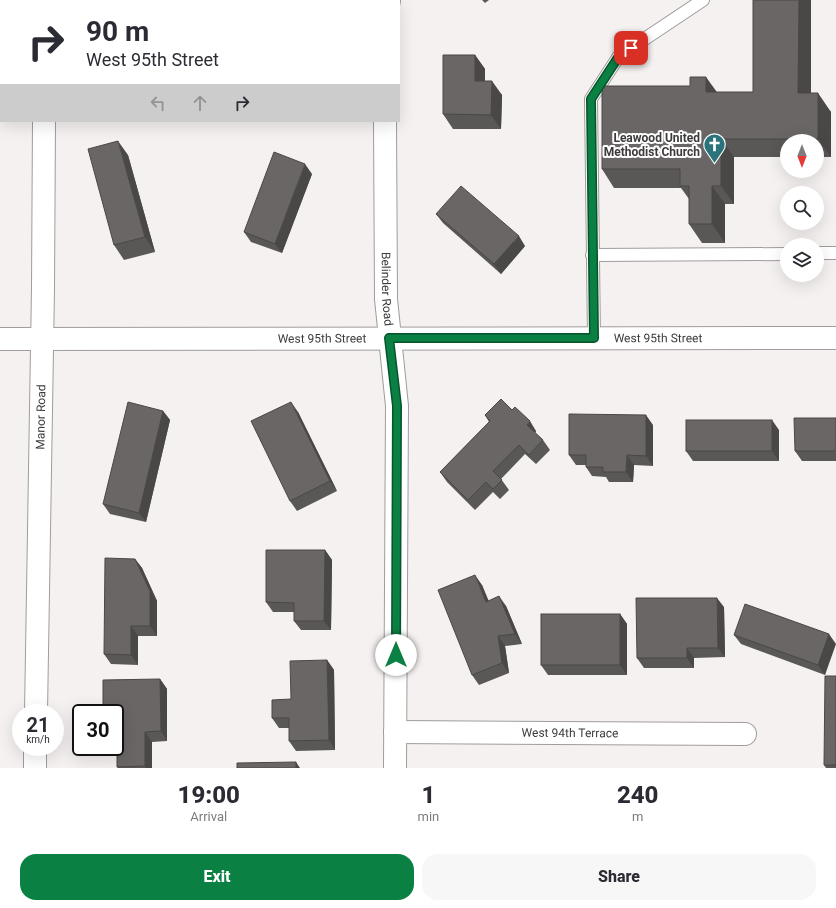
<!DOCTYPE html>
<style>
:root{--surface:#fff;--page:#f7f7f7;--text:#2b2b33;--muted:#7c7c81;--accent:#0b8043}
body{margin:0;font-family:Roboto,sans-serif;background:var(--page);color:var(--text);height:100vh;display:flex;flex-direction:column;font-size:15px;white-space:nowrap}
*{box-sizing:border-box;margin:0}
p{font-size:13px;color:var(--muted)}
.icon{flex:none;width:22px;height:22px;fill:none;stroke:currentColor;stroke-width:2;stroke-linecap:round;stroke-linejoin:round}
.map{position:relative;height:768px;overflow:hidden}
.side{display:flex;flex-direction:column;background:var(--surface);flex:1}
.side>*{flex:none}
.top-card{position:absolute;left:0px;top:0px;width:400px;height:122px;box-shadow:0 4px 16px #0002;background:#fff;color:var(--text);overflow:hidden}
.needle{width:26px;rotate:180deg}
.fabs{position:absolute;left:780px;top:134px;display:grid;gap:8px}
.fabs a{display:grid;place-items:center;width:44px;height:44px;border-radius:50%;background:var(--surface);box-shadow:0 4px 16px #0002;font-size:20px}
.speed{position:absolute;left:12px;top:704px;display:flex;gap:8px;font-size:20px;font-weight:700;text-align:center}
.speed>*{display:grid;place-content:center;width:52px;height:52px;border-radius:50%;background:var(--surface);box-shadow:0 4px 16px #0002;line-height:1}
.speed small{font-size:10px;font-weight:400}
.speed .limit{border:2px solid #111;border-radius:6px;background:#fff;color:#111}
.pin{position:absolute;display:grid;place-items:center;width:34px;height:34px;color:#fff;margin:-17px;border-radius:8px;box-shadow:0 2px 6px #0006}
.me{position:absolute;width:44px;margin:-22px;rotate:0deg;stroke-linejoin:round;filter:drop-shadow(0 0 3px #0008)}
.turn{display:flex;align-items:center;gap:14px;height:84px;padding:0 20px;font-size:18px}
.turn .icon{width:52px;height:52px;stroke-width:2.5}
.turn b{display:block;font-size:28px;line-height:34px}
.lanes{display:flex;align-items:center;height:38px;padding:0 20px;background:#0003;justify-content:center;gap:20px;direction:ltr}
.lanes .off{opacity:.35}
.eta{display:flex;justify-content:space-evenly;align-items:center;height:68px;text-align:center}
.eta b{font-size:24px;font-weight:800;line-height:28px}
.primary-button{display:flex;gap:8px;margin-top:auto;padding:8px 20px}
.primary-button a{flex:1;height:46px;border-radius:16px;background:var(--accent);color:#fff;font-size:16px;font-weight:800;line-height:46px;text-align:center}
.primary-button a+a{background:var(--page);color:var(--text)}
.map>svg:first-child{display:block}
</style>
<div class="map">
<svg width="836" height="768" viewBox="0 0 836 768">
<rect width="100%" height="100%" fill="#f5f1f1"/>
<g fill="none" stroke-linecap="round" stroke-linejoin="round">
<defs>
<g id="lane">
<polyline points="817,253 836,253"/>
<polyline points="592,255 787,254"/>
<polyline points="594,338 591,99 619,56 703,0"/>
</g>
<g id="street">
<polyline points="51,1 51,0"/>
<polyline points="389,1 389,0"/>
<path id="s1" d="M385,121L386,299L397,406L395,768"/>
<path id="s2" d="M36,713L43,288L44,121"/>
<path id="s3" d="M395,732L745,734"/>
<polyline points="35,768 35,747"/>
</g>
<g id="primary">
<path id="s4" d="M0,339L836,338"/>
</g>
</defs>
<use href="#lane" stroke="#a09c9c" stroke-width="14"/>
<use href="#street" stroke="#a09c9c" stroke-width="24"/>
<use href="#primary" stroke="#a09c9c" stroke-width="24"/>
<use href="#lane" stroke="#fff" stroke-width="12"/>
<use href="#street" stroke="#fff" stroke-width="22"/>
<use href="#primary" stroke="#fff" stroke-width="22"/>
</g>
<g fill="#5a5857">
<polygon points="296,0 329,0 329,1 297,1"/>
<polygon points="482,0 489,0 485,3"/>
<polygon points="753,0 811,0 811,93 831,112 831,157 817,157 817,141 787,141 787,157 734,157 734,204 725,204 725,243 702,243 689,224 689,199 681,188 614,188 602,169 717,92 753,92"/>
<polygon points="475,55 485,69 485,81 502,95 501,129 453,129 443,114"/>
<polygon points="128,155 155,252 124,260 114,245"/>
<polygon points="312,174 282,253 251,242 244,232"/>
<polygon points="436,214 525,246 501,274 443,223"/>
<polygon points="512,410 536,431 535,433 543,440 550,450 536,464 525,454 501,479 509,490 500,499 493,492 475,510 447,482 440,472 489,422 485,415"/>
<polygon points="163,411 170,420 146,522 110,514 103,504"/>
<polygon points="298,412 337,491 297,511 290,501"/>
<polygon points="836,418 836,461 802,461 795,451"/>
<polygon points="653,425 653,466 634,465 633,482 609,482 606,477 592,476 586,467 586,465 576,465 569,455"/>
<polygon points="779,430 779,461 693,461 686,451"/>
<polygon points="325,550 332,560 331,630 301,630 294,621 294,612 273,612 266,602"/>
<polygon points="135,559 142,568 157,601 157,636 138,636 138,665 111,664 104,654"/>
<polygon points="482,585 488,601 506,606 522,644 505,646 509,673 479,685 472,675"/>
<polygon points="724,607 725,657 694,658 694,668 644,668 637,658"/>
<polygon points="620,614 627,624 627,675 548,675 541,665"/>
<polygon points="829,634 825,675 741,644 734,635"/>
<polygon points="327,660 334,670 335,750 296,751 289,741 289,728 279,728 272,718 291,699"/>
<polygon points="836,676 836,768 826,768 824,765"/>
<polygon points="160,679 167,689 167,741 152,742 152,768 118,768 117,767 117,736 115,736 115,713"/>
</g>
<g fill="#4a4747">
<rect x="151" y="0" width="9" height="1"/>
<rect x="321" y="0" width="8" height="1"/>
<polygon points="799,0 811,0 811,112 798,93"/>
<polygon points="475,55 485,69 485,95 475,81"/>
<polygon points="706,77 719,95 706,92"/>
<polygon points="492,81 502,95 501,129 491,115"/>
<polygon points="818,93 831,112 831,157 818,139"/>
<polygon points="721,139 734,157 734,204 721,186"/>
<polygon points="118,141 128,155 155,252 145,237"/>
<polygon points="305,164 312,174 282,253 275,244"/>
<polygon points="712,186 725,204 725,243 712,224"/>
<polygon points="519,236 525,246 501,274 494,264"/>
<polygon points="291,402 298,412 337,491 330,481"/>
<polygon points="163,411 170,420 146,522 139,513"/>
<polygon points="646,415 653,425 653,466 646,456"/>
<polygon points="772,420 779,430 779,461 772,451"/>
<polygon points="530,421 536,431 534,434 527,425"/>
<polygon points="627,455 634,465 633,482 626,472"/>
<polygon points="325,550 332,560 331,630 324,621"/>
<polygon points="135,559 142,568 157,601 157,636 150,626"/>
<polygon points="475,575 482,585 493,611 486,602"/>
<polygon points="499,596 506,606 522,644 515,634"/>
<polygon points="717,598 724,607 725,657 718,648"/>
<polygon points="620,614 627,624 627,675 620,665"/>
<polygon points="131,626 138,636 138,665 131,655"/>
<polygon points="829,634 836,644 825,675 818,665"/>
<polygon points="498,636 505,646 509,673 502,663"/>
<polygon points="687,648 694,658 694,668 687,658"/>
<polygon points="327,660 334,670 335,750 329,740"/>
<polygon points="160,679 167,689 167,741 161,731"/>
<polygon points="145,732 152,742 152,768 146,768 145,766"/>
<polygon points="296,762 300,768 296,768"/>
</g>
<g fill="#696665" stroke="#4a4747">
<rect x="122" y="0" width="29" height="1"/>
<polygon points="753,0 799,0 798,93 818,93 818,139 721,139 721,186 712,186 712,224 689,224 689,186 680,186 680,169 602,169 602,86 690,86 690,77 706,77 706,92 753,92"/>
<polygon points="443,55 475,55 475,81 492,81 491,115 443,114"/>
<polygon points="118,141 145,237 114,245 88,149"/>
<polygon points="274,152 305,164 275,244 244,232"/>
<polygon points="461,186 519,236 494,264 436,214"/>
<polygon points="501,399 512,410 515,407 530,421 527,425 543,440 529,455 519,445 493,471 502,480 493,489 486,482 468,500 440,472 490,421 485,415"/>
<polygon points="128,402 163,411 139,513 103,504"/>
<polygon points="291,402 330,481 290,501 251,421"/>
<polygon points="569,414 646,415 646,456 627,455 626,472 603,472 603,467 586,467 586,455 569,455"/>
<polygon points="794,418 836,418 836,451 795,451"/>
<rect x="686" y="420" width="86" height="31"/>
<polygon points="266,550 325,550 324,621 294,621 294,603 266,602"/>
<polygon points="105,558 135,559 150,591 150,626 131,626 131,655 104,654"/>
<polygon points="475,575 486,602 499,596 515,634 498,636 502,663 472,675 438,590"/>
<polygon points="636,598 717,598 718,648 687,648 687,658 637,658"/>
<polygon points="745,604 829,634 818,665 734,635"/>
<rect x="541" y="614" width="79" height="51"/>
<polygon points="327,660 329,740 289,741 289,718 272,718 272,700 291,699 290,661"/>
<polygon points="825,676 836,676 836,765 824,765"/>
<polygon points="160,679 161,731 145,732 145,766 117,767 117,726 115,726 115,713 103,713 103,680"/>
<polygon points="296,762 296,768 237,768 237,763"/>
</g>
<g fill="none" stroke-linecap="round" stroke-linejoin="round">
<defs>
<polyline id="route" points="396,655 397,406 389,338 594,338 591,99 619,56 631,48"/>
</defs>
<use href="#route" stroke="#07532c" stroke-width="10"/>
<use href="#route" stroke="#0b8043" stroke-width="7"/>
</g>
<defs>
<symbol id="church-pin" viewBox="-11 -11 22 30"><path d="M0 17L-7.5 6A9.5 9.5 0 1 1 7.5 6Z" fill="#2a737a" stroke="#fff"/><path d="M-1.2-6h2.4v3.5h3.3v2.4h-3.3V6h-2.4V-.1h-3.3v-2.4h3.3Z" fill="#fff"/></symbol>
</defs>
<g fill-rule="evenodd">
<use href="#church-pin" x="702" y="132" width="25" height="34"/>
</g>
<g text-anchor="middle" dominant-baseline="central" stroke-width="4" stroke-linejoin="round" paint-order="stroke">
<g font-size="12" font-weight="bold" fill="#3c3a3a" stroke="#fff" text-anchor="end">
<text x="700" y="138">Leawood United<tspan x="700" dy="14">Methodist Church</tspan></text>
</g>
<g font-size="12" fill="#3c3a3a" stroke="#fff">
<text stroke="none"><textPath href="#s1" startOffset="168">Belinder Road</textPath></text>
<text stroke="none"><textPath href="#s4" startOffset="322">West 95th Street</textPath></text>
<text stroke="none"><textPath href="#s4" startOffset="658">West 95th Street</textPath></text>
<text stroke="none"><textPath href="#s2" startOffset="296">Manor Road</textPath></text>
<text stroke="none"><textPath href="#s3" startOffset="175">West 94th Terrace</textPath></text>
</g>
</g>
</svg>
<div class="fabs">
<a><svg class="needle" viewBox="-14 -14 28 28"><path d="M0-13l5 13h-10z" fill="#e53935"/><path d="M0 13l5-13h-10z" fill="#7c7c81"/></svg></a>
<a><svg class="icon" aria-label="search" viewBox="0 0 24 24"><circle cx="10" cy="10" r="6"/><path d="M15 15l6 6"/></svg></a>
<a><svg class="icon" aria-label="layers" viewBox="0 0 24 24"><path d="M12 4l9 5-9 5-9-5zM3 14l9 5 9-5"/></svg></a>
</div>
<div class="speed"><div>21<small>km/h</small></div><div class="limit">30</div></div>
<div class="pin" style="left:631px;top:48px;background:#d93025"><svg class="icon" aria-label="arrive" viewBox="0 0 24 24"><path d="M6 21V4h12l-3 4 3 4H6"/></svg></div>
<svg class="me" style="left:396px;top:655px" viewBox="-20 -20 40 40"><circle r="19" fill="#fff"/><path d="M0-13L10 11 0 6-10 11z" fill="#0b8043"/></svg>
<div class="top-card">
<div class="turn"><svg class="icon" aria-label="right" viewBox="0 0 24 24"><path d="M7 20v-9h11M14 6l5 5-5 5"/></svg><div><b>90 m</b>West 95th Street</div></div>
<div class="lanes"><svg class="icon off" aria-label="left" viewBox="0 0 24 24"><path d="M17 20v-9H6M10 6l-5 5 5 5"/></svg><svg class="icon off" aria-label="ahead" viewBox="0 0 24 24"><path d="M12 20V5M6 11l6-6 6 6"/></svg><svg class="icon" aria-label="right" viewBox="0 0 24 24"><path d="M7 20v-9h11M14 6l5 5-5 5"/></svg></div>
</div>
</div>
<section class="side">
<div class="eta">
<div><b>19:00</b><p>Arrival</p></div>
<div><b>1</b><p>min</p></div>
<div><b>240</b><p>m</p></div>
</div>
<div class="primary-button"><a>Exit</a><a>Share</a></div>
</section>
